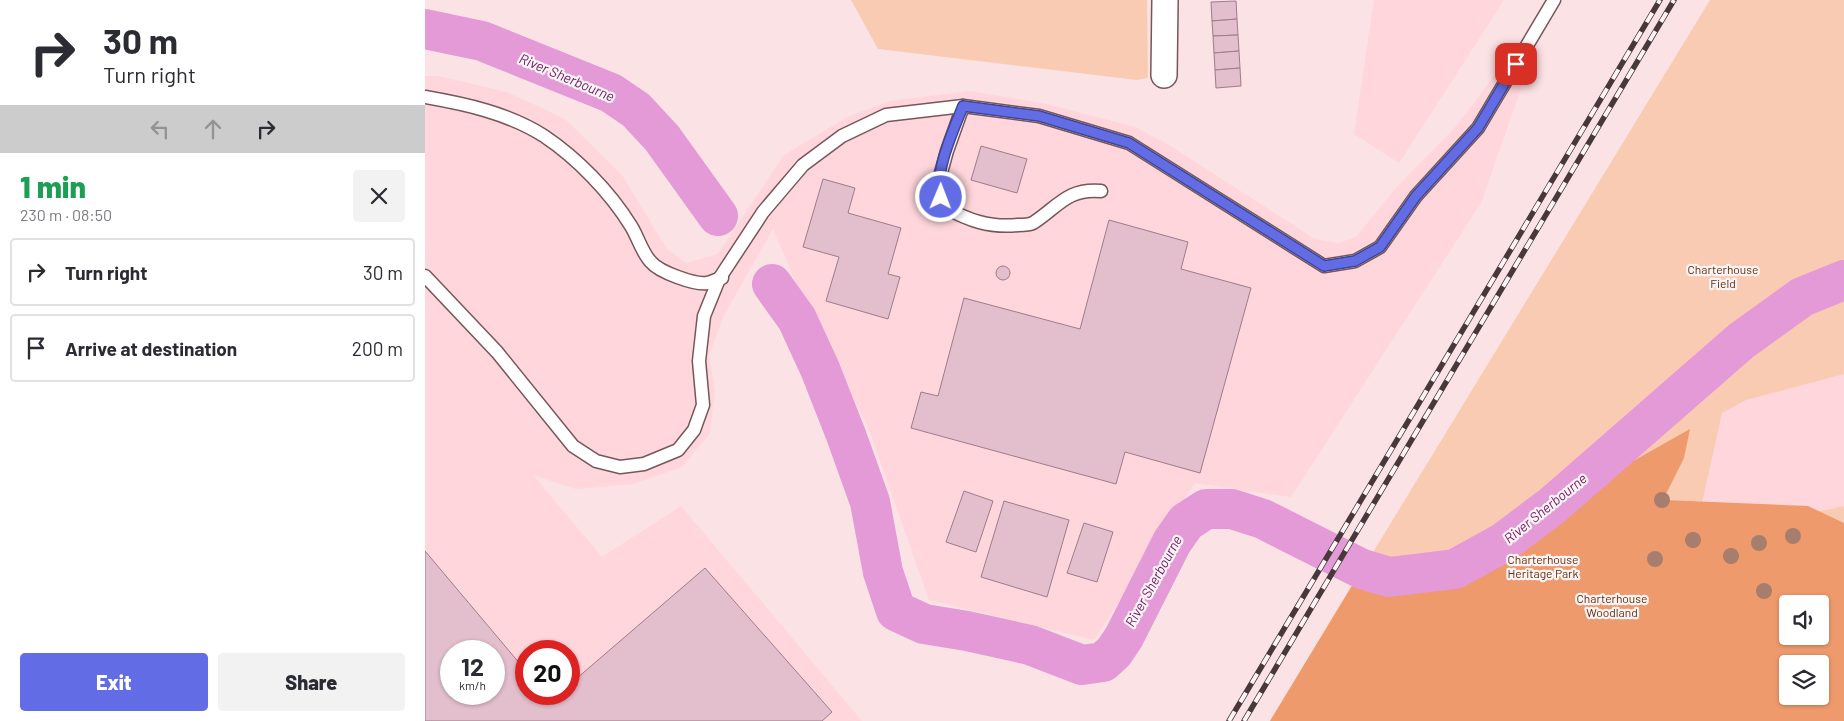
<!DOCTYPE html>
<meta charset="utf-8">
<style>
:root{--surface:#fff;--page:#f2f2f3;--text:#2b2b33;--muted:#7c7c81;--line:#e1e1e2;--accent:#626ce4}
body{margin:0;font-family:Barlow,sans-serif;background:var(--page);color:var(--text);height:100vh;display:flex;flex-direction:column;font-size:19px;white-space:nowrap}
*{box-sizing:border-box;margin:0}
p{font-size:16px;color:var(--muted)}
.icon{flex:none;width:28px;height:28px;fill:none;stroke:currentColor;stroke-width:2;stroke-linecap:round;stroke-linejoin:round}
.map{position:relative;flex:1;overflow:hidden}
.sheet{display:flex;flex-direction:column;background:var(--surface);width:425px}
.sheet>*{flex:none}
.guide{background:#fff;color:var(--text);overflow:hidden}
.buttons{position:absolute;left:1354px;top:595px;display:grid;gap:10px}
.buttons a{display:grid;place-items:center;width:50px;height:50px;border-radius:5px;background:var(--surface);box-shadow:0 1px 4px #0004;font-size:25px}
.speed{position:absolute;left:15px;top:640px;display:flex;gap:10px;font-size:25px;font-weight:700;text-align:center}
.speed>*{display:grid;place-content:center;width:65px;height:65px;border-radius:50%;background:var(--surface);box-shadow:0 1px 4px #0004;line-height:1}
.speed small{font-size:12px;font-weight:400}
.speed .limit{border:8px solid #d22;background:#fff;color:#111}
.pin{position:absolute;display:grid;place-items:center;width:42px;height:42px;color:#fff;margin:-21px;border-radius:10px;box-shadow:0 2px 8px #0006}
.me{position:absolute;width:55px;margin:-28px;rotate:1deg;stroke-linejoin:round;filter:drop-shadow(0 0 4px #0008)}
.turn{display:flex;align-items:center;gap:18px;height:105px;padding:0 20px;font-size:22px}
.turn .icon{width:65px;height:65px;stroke-width:2.5}
.turn b{display:block;font-size:35px;line-height:42px}
.lanes{display:flex;align-items:center;height:48px;padding:0 20px;background:#0003;justify-content:center;gap:25px;direction:ltr}
.lanes .off{opacity:.35}
.round{display:grid;place-items:center;flex:none;width:52px;height:52px;border-radius:5px;background:var(--page)}
.summary{display:flex;align-items:center;justify-content:space-between;height:85px;padding:0 20px}
h1{font-size:30px;font-weight:800;line-height:38px;color:#1e9e55}
.primary-button{display:flex;gap:10px;margin-top:auto;padding:10px 20px}
.primary-button a{flex:1;height:58px;border-radius:5px;background:var(--accent);color:#fff;font-size:20px;font-weight:800;line-height:58px;text-align:center}
.primary-button a+a{background:var(--page);color:var(--text)}
ul{padding:0;list-style:none}
li{display:flex;align-items:center;gap:15px;height:68px;margin:0 10px 8px;padding:0 10px;border:2px solid var(--line);border-radius:5px}
li div{flex:1}
li b{display:block;font-size:19px}
li em{font-style:normal}
main{display:flex;flex:1;min-height:0}
.map>svg:first-child{display:block}
</style>
<main>
<section class="sheet">
<div class="guide">
<div class="turn"><svg class="icon" aria-label="right" viewBox="0 0 24 24"><path d="M7 20v-9h11M14 6l5 5-5 5"/></svg><div><b>30 m</b>Turn right</div></div>
<div class="lanes"><svg class="icon off" aria-label="left" viewBox="0 0 24 24"><path d="M17 20v-9H6M10 6l-5 5 5 5"/></svg><svg class="icon off" aria-label="ahead" viewBox="0 0 24 24"><path d="M12 20V5M6 11l6-6 6 6"/></svg><svg class="icon" aria-label="right" viewBox="0 0 24 24"><path d="M7 20v-9h11M14 6l5 5-5 5"/></svg></div>
</div>
<div class="summary"><div><h1>1 min</h1><p>230 m · 08:50</p></div><a class="round"><svg class="icon" aria-label="close" viewBox="0 0 24 24"><path d="M6 6l12 12M18 6L6 18"/></svg></a></div>
<ul>
<li><svg class="icon" aria-label="right" viewBox="0 0 24 24"><path d="M7 20v-9h11M14 6l5 5-5 5"/></svg><div><b>Turn right</b></div><em>30 m</em></li>
<li><svg class="icon" aria-label="arrive" viewBox="0 0 24 24"><path d="M6 21V4h12l-3 4 3 4H6"/></svg><div><b>Arrive at destination</b></div><em>200 m</em></li>
</ul>
<div class="primary-button"><a>Exit</a><a>Share</a></div>
</section>
<div class="map">
<svg width="1419" height="721" viewBox="0 0 1419 721">
<rect width="100%" height="100%" fill="#fbe2e5"/>
<g fill="#ffd6db" fill-rule="evenodd">
<polygon points="949,0 1079,0 974,163 929,134"/>
<path d="M1076,67L1098,83L1056,203L866,497L770,483L669,640L504,600L443,427L378,299L348,229L298,317L284,356L290,391L285,433L257,467L208,484L151,489L108,475L177,557L256,506L437,721H0V76H13L82,92L140,119L197,175L242,249L261,263L293,254L359,155L422,117L465,101L545,91L622,104L710,127L744,145L890,239L914,243L931,237L971,188L1032,125ZM26,651H69V694H26ZM101,651H144V694H101Z"/>
<polygon points="1419,349 1419,523 1271,519 1265,429"/>
</g>
<g fill="#facbb3" fill-rule="evenodd">
<polygon points="426,0 722,0 723,78 712,80 453,49"/>
<path d="M1285,0H1419V374L1321,400L1297,413L1269,539L1419,506V721H845ZM1362,604H1395V636H1362ZM1362,664H1395V696H1362Z"/>
</g>
<path fill="#ee9a6d" fill-rule="evenodd" d="M1265,429L1259,458L1238,500L1383,506L1419,523V721H845L937,569L1011,572ZM1362,604H1395V636H1362ZM1362,664H1395V696H1362Z"/>
<g fill="none" stroke-linecap="round" stroke-linejoin="round">
<g stroke="#e39ad7" stroke-width="40">
<polyline points="0,29 57,41 186,93 211,110 237,138 293,216"/>
<polyline points="347,284 372,319 395,369 421,435 445,502 458,572 471,611 499,624 542,631 605,645 657,665 678,662 689,652 699,637 747,542 761,522 781,509 807,509 838,519 937,569 964,577 1030,569 1079,542 1128,505 1316,341 1377,297 1419,280"/>
</g>
</g>
<g fill="#e3becd" stroke="#9e7c8a" fill-rule="evenodd">
<polygon points="811,1 812,19 787,21 786,2"/>
<polygon points="812,19 813,35 788,36 787,21"/>
<polygon points="813,35 814,51 789,53 788,36"/>
<polygon points="814,51 815,68 790,70 789,53"/>
<polygon points="815,68 816,86 791,88 790,70"/>
<polygon points="556,146 602,159 592,193 546,180"/>
<polygon points="398,179 430,188 423,213 476,228 463,274 475,277 463,319 401,301 414,257 378,247"/>
<polygon points="684,220 763,242 756,269 826,288 775,473 700,452 691,484 486,428 496,392 513,396 539,298 655,329"/>
<circle cx="578" cy="273" r="7"/>
<polygon points="539,491 568,501 551,552 521,542"/>
<polygon points="579,501 644,520 622,597 556,577"/>
<polygon points="659,523 688,532 672,582 642,573"/>
<path d="M0,551L101,671V694H121L126,701L134,694H144V685L280,568L407,712L397,721H0ZM26,651H69V694H26Z"/>
</g>
<g fill="none" stroke-linecap="round" stroke-linejoin="round">
<defs>
<g id="lane">
<path d="M0,97C40,104 83,113 119,136C152,158 185,192 206,226C213,237 217,253 226,262C234,272 270,285 282,283C287,282 292,279 297,278"/>
<path d="M538,106L522,151L512,187L519,207C543,220 564,228 593,225C598,225 604,225 608,223C633,207 642,188 676,191"/>
<polyline points="0,276 72,352 148,446 171,461 195,467 219,464 253,450 269,430 278,405 274,361 279,316 294,279 338,212 378,165 417,136 461,115 538,106 614,116 704,143 899,266 930,261 955,247 991,196 1053,128 1129,0"/>
</g>
<polyline id="street" points="739,75 740,0"/>
</defs>
<use href="#lane" stroke="#785559" stroke-width="15"/>
<use href="#street" stroke="#785559" stroke-width="28"/>
<use href="#lane" stroke="#fff" stroke-width="12"/>
<use href="#street" stroke="#fff" stroke-width="25"/>
<defs>
<g id="rail">
<polyline points="804,721 1235,0"/>
<polyline points="819,721 1249,0"/>
</g>
</defs>
<use href="#rail" stroke="#48383a" stroke-width="5.5"/>
<use href="#rail" stroke="#fdf4f5" stroke-width="4" stroke-dasharray="11" stroke-linecap="butt"/>
</g>
<g fill="#a77e6d">
<circle cx="1237" cy="500" r="8"/>
<circle cx="1368" cy="536" r="8"/>
<circle cx="1268" cy="540" r="8"/>
<circle cx="1334" cy="543" r="8"/>
<circle cx="1306" cy="556" r="8"/>
<circle cx="1230" cy="559" r="8"/>
<circle cx="1339" cy="591" r="8"/>
</g>
<g fill="none" stroke-linecap="round" stroke-linejoin="round">
<defs>
<path id="route" d="M516,197C508,174 529,129 538,106L614,116L704,143L899,266L930,261L955,247L991,196L1053,128L1091,64"/>
</defs>
<use href="#route" stroke="#404694" stroke-width="12"/>
<use href="#route" stroke="#626ce4" stroke-width="9"/>
</g>
<g text-anchor="middle" dominant-baseline="central" stroke-width="4.5" stroke-linejoin="round" paint-order="stroke">
<g font-size="12" fill="#622d0b" stroke="#fdf4f5">
<text x="1298" y="269">Charterhouse<tspan x="1298" dy="14">Field</tspan></text>
<text x="1118" y="559">Charterhouse<tspan x="1118" dy="14">Heritage Park</tspan></text>
<text x="1187" y="598">Charterhouse<tspan x="1187" dy="14">Woodland</tspan></text>
</g>
<g font-size="14" font-style="italic" fill="#6c1763" stroke="#fdf4f5">
<text transform="translate(142 77) rotate(23)">River Sherbourne</text>
<text transform="translate(1120 508) rotate(-39)">River Sherbourne</text>
<text transform="translate(728 581) rotate(-61)">River Sherbourne</text>
</g>
</g>
</svg>
<div class="buttons">
<a><svg class="icon" aria-label="sound" viewBox="0 0 24 24"><path d="M4 9h4l5-4v14l-5-4H4zM17 9q2 3 0 6"/></svg></a>
<a><svg class="icon" aria-label="layers" viewBox="0 0 24 24"><path d="M12 4l9 5-9 5-9-5zM3 14l9 5 9-5"/></svg></a>
</div>
<div class="speed"><div>12<small>km/h</small></div><div class="limit">20</div></div>
<div class="pin" style="left:1091px;top:64px;background:#d93025"><svg class="icon" aria-label="arrive" viewBox="0 0 24 24"><path d="M6 21V4h12l-3 4 3 4H6"/></svg></div>
<svg class="me" style="left:516px;top:197px" viewBox="-20 -20 40 40"><circle r="17" fill="#626ce4" stroke="#fff" stroke-width="3"/><path d="M0-11L8 9 0 5-8 9z" fill="#fff"/></svg>
</div>
</main>
